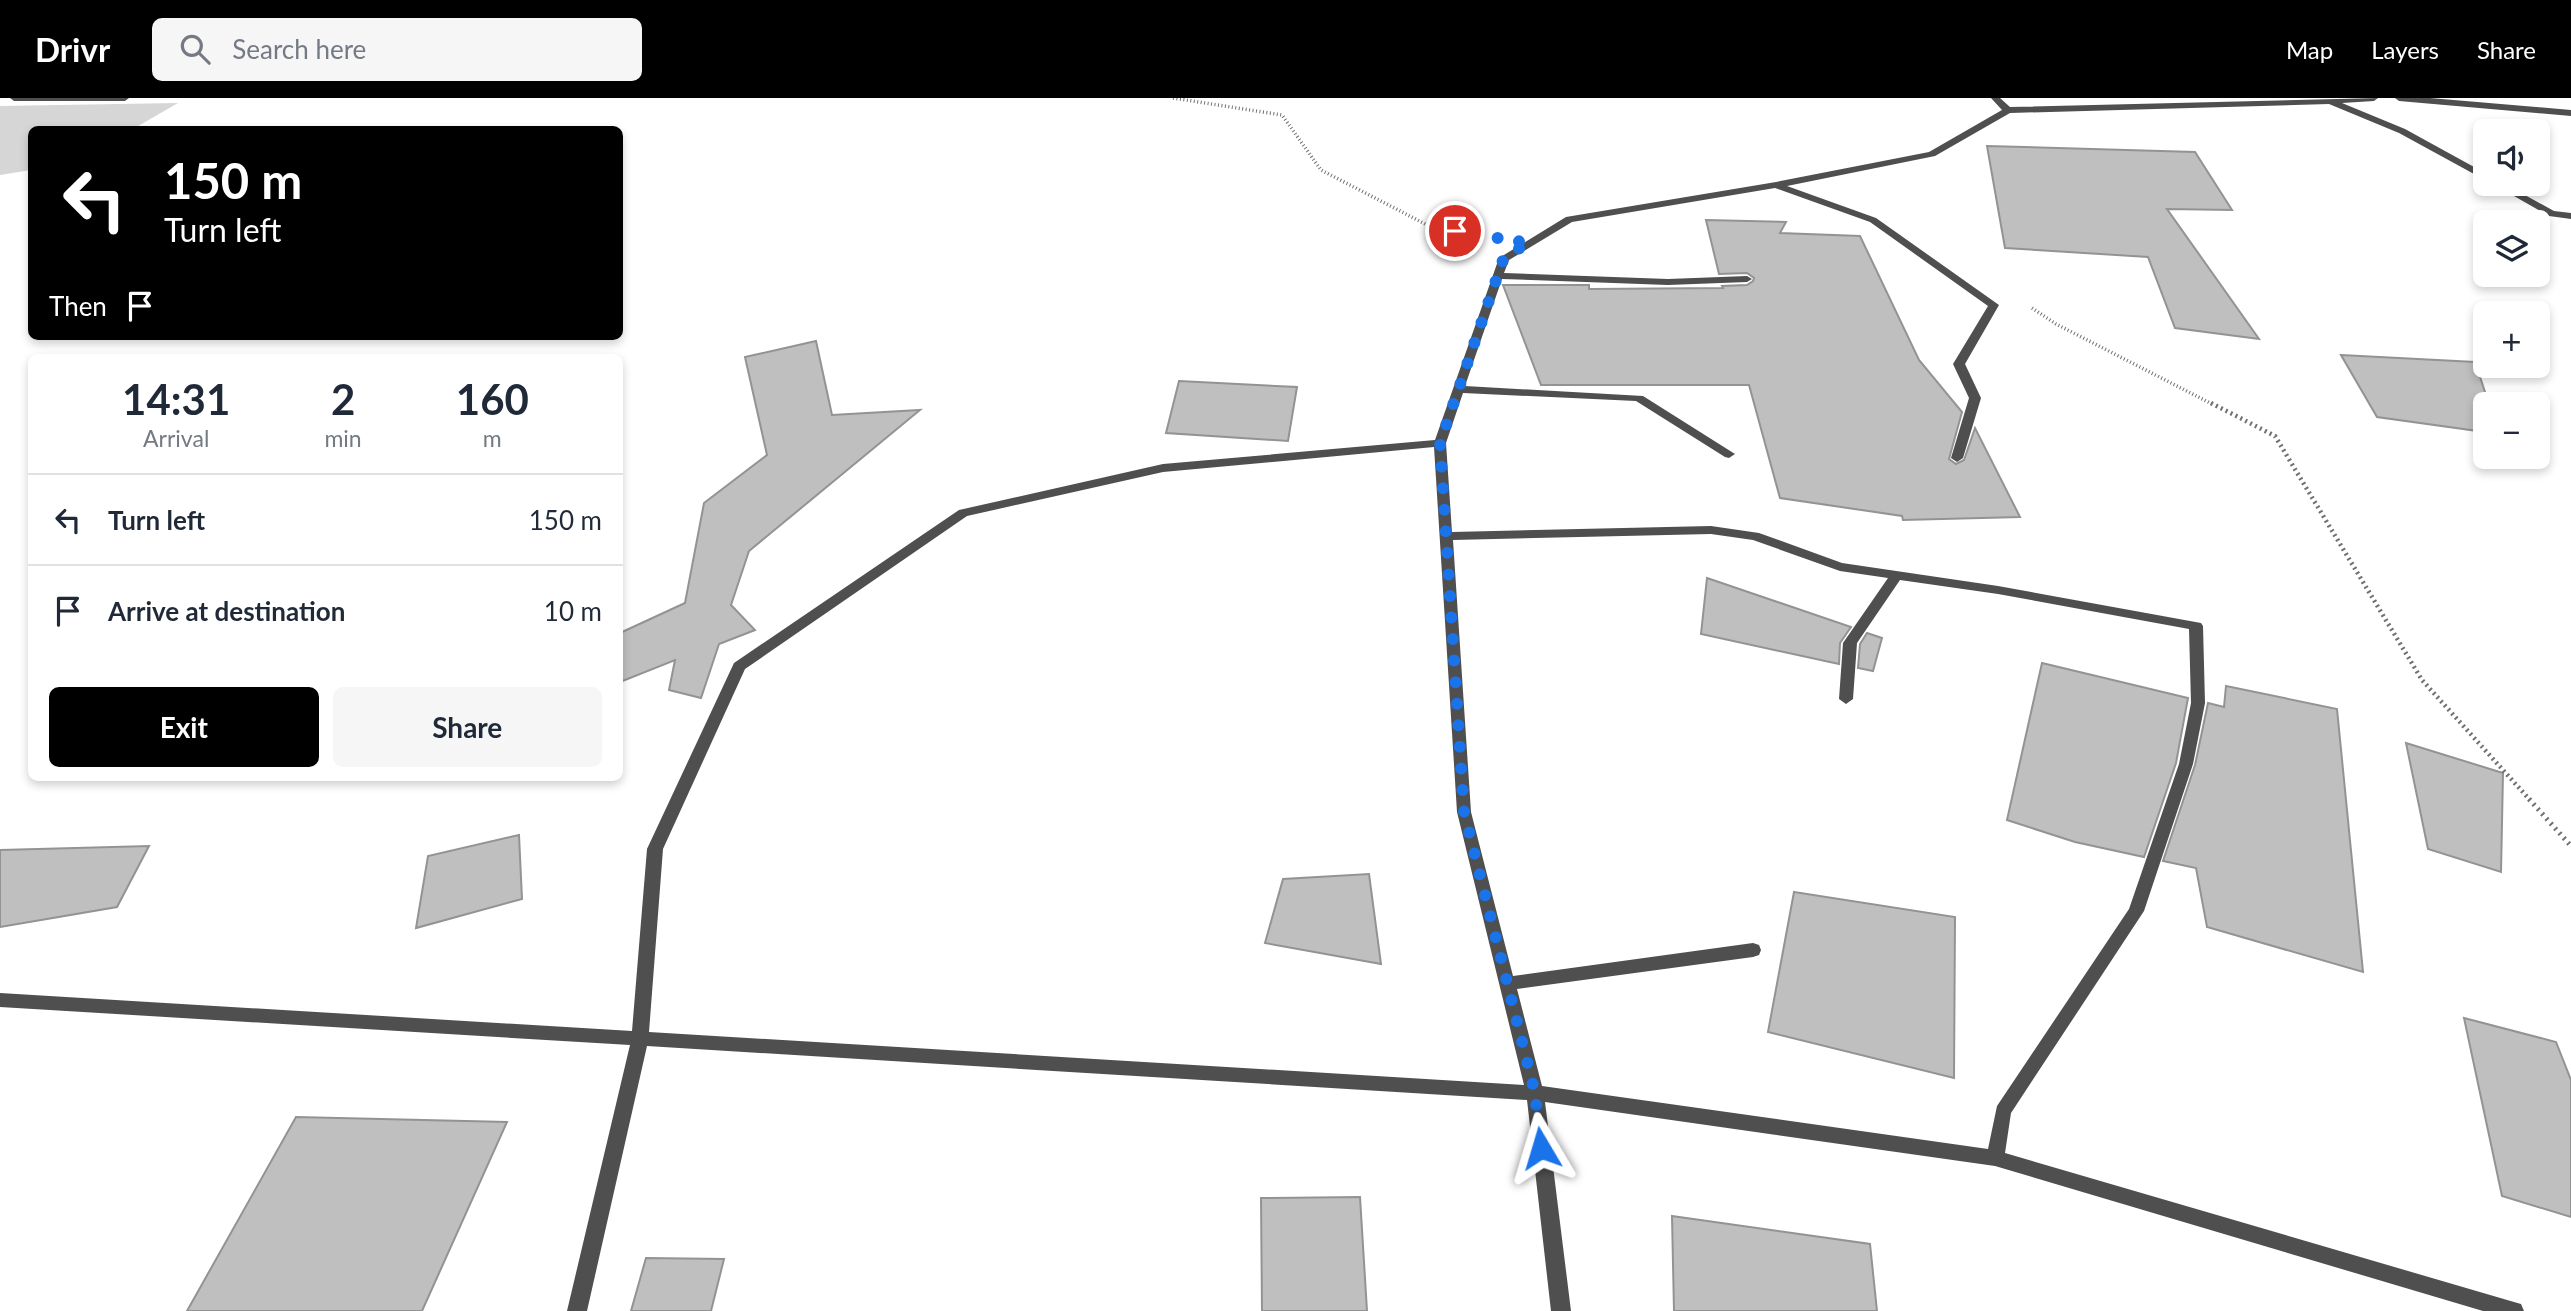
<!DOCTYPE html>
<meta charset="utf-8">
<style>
:root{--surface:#fff;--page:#f6f6f7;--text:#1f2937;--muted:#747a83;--line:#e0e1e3;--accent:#000}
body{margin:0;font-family:Lato,sans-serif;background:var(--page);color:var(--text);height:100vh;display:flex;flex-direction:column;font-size:26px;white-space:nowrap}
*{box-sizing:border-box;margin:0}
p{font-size:23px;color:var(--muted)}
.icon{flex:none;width:38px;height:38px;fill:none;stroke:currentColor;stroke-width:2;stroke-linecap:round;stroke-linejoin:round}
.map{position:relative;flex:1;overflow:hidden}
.side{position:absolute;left:28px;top:256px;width:595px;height:427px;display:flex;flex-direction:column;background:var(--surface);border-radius:10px;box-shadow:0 4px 10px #0003}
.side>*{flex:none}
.top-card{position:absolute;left:28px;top:28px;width:595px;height:214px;border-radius:10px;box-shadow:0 4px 10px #0003;background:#000;color:#fff;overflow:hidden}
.fabs{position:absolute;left:2473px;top:21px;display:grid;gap:14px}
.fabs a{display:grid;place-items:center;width:77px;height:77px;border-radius:10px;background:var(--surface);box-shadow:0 4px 10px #0003;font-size:35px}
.pin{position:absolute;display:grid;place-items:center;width:60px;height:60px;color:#fff;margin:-30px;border:4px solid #fff;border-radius:50%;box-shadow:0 2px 7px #0007}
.me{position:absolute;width:77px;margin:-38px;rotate:353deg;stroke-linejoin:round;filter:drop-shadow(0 0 5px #0008)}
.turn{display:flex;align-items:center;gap:24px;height:147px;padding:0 21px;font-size:32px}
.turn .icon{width:91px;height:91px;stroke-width:2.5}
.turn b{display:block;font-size:49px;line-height:60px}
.then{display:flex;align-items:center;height:66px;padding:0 21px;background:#0003;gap:14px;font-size:26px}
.eta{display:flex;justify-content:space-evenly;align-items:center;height:119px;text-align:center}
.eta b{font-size:42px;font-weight:700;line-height:49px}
.cta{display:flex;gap:14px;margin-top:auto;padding:14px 21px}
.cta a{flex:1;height:80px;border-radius:10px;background:var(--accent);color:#fff;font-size:28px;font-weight:700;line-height:80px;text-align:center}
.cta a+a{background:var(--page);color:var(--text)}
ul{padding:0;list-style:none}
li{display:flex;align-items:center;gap:21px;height:91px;padding:0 21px;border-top:2px solid var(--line)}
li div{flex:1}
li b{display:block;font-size:26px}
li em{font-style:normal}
header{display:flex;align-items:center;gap:42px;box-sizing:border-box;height:98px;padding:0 35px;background:var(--accent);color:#fff}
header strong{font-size:33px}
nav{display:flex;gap:38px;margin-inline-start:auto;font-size:24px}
.search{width:490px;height:63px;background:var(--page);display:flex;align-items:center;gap:18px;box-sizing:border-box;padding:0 24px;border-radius:10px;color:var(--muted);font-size:26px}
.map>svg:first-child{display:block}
</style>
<header>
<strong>Drivr</strong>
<div class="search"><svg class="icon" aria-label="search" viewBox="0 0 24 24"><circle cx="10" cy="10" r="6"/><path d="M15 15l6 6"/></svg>Search here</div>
<nav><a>Map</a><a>Layers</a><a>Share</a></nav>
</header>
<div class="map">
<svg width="2571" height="1213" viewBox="0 0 2571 1213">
<rect width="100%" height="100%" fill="#fff"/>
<polygon fill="#d6d6d6" points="178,5 133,31 32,32 31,72 0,77 0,8"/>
<g fill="#bfbfbf" stroke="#939393" stroke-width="2">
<polygon points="1987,48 2195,54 2232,112 2167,111 2259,241 2175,230 2148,159 2005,150"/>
<polygon points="1706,122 1786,124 1780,135 1860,138 1919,262 1962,314 1949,361 1956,366 1964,362 1975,330 2020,419 1903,422 1902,418 1780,400 1749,287 1541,287 1503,187 1589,187 1589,191 1723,190 1722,188 1747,187 1753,183 1754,180 1747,175 1719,176"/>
<polygon points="816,243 832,317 920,312 749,453 731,507 755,532 719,546 701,600 669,592 675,562 620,584 620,535 685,505 704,405 767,357 745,259"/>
<polygon points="2341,257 2475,264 2485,294 2485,334 2377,319"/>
<polygon points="1179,283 1297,289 1288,343 1166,335"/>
<polygon points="1707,480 1851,529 1840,545 1839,566 1701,536"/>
<polygon points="1867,535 1882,540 1873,573 1858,570 1860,546"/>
<polygon points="2042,565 2188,600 2176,665 2144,759 2075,744 2007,722"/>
<polygon points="2226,588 2337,611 2363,874 2207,829 2196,770 2163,763 2195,667 2208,605 2224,609"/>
<polygon points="2406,645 2503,675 2501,774 2428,751"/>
<polygon points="519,737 522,801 416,830 428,758"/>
<polygon points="149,748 117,809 0,829 0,752"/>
<polygon points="1369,776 1381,866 1265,845 1283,781"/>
<polygon points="1794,794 1955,819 1954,980 1768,934"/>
<polygon points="2464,920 2556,944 2571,982 2571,1119 2502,1098"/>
<polygon points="296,1019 507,1024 422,1213 187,1213"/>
<polygon points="1360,1099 1367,1213 1262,1213 1261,1100"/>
<polygon points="1672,1118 1870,1146 1877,1213 1674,1213"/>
<polygon points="646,1160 724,1161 711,1213 631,1213"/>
</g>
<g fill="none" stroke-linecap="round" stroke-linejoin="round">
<g stroke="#717171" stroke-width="3.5" stroke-dasharray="1 2.5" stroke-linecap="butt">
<polyline points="1173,0 1282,17 1321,72 1431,129 1476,136"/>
<polyline points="2032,210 2056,226 2214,307"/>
</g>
<polyline stroke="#717171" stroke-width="4.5" stroke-dasharray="2 3.5" stroke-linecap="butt" points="2211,305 2275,338 2422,582 2530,702"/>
<polyline stroke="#717171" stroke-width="5" stroke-dasharray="2 4.5" stroke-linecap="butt" points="2529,701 2571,748"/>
<g fill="#4f4f4f" fill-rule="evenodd">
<polygon points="10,0 129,0 125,3 14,3"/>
<path d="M1991,0H2000L2010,9L2378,0L2374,3L2342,5L2405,31L2485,75V82L2399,35L2329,6L2010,15L1935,58L1787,88L1876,120L1999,207L1965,266L1981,300L1963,360L1957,364L1951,360L1969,300L1953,266L1988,208L1870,124L1775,90L1572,124L1509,162L1504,175L1668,181L1747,178L1752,181L1747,184L1668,187L1502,181L1465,288L1643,298L1735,356L1729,360L1725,359L1636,303L1463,295L1446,345L1452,434L1711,428L1759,435L1842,465L1998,488L2201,525L2203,528L2205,605L2193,666L2144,813L2011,1015L2005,1055L2514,1204L2521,1206L2524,1213H2483L1995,1068L1545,1004L1571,1213H1551L1527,1002L647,948L587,1213H567L630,947L0,909V895L632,933L647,751L734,565L959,412L1163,366L1435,342L1499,160L1566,119L1776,84L1929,54L2002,12ZM1434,349L1457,714L1524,987L649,934L663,751L745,571L967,418L1163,374ZM1711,436L1753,442L1840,473L1888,480L1843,545L1839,601L1846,606L1853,601L1857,545L1900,482L1998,496L2189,531L2191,605L2179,666L2129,811L1997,1008L1988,1051L1542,988L1517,891L1753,859L1759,857L1761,852L1759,847L1753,845L1513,878L1471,714L1453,442Z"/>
<polygon points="2395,0 2430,0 2571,12 2571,18 2399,3"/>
<polygon points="2493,86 2505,86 2554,113 2571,115 2571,121 2549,118"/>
</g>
</g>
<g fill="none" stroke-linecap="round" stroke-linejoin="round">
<polyline stroke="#1a73e8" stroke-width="12" stroke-dasharray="0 21.6" points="1455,133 1529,145 1504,159 1440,345 1464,714 1535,995 1541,1050"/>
</g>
</svg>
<div class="fabs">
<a><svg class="icon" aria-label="sound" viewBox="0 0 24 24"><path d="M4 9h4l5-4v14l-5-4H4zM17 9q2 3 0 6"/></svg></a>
<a><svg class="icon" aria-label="layers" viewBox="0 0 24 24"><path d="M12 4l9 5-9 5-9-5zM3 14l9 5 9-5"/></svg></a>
<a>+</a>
<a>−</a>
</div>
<div class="pin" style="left:1455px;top:133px;background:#d93025"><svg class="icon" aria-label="arrive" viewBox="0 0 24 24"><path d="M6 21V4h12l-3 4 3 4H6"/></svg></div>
<svg class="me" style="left:1541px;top:1050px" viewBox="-20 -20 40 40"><path d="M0-17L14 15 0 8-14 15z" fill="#1a73e8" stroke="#fff" stroke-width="4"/></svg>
<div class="top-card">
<div class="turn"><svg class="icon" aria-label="left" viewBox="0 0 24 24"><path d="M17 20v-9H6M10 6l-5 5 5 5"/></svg><div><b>150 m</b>Turn left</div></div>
<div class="then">Then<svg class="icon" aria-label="arrive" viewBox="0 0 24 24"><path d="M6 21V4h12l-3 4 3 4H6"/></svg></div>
</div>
<section class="side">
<div class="eta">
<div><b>14:31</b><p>Arrival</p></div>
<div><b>2</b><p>min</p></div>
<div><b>160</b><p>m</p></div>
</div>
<ul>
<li><svg class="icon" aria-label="left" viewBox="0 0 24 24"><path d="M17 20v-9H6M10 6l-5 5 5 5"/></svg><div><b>Turn left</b></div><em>150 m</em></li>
<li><svg class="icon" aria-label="arrive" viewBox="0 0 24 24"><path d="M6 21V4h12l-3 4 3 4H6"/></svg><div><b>Arrive at destination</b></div><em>10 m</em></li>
</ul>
<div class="cta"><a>Exit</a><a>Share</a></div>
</section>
</div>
